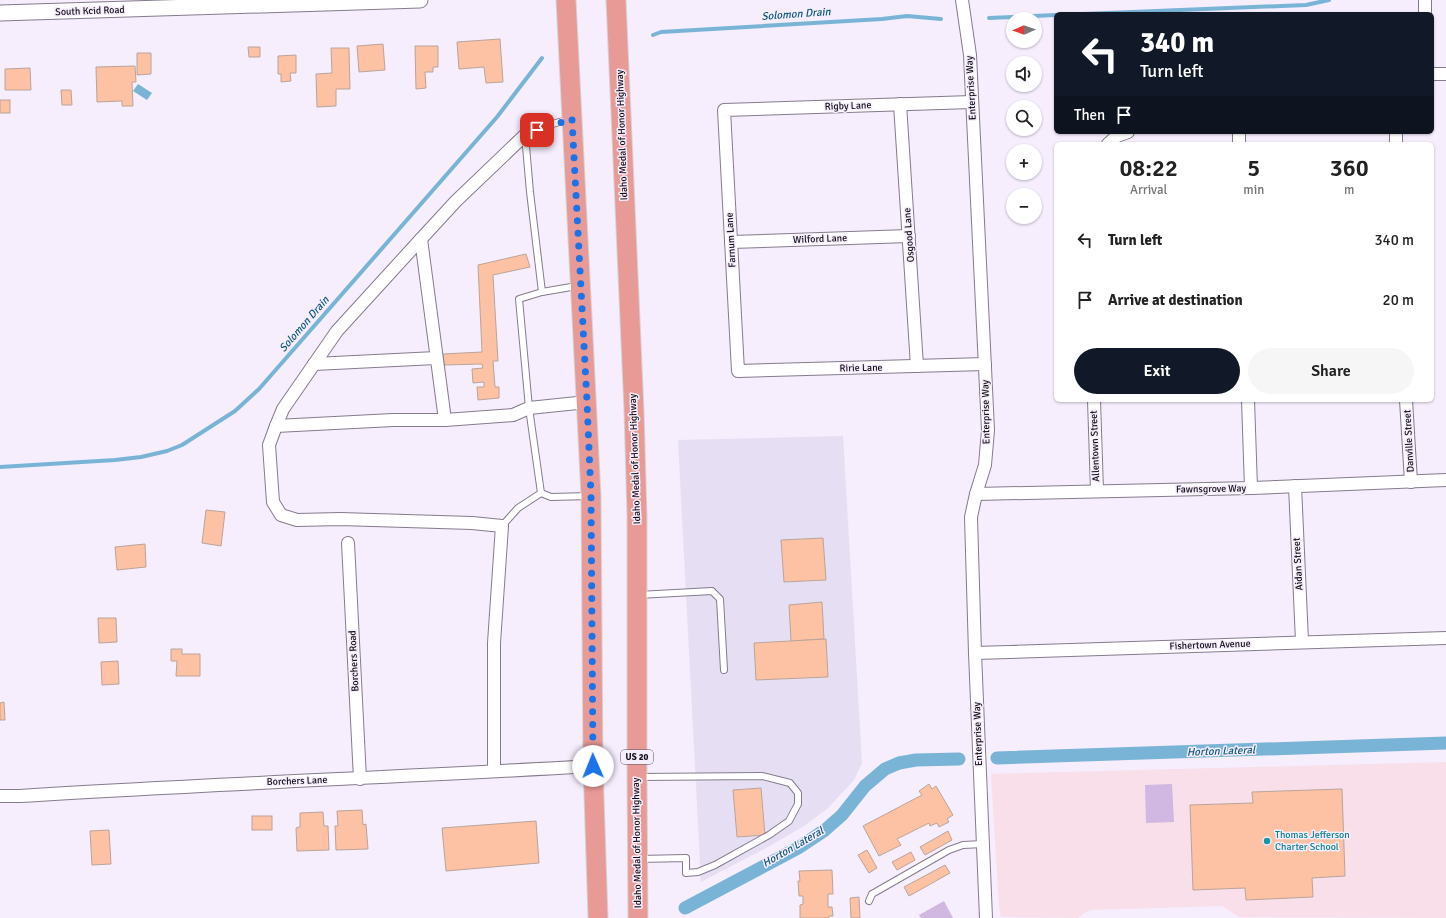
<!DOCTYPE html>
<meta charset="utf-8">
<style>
:root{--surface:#fff;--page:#f6f6f6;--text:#222;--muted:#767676;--accent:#111827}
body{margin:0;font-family:Signika,sans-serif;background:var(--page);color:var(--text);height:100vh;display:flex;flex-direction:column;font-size:15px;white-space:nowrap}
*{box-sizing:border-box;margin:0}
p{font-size:13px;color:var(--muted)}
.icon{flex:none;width:22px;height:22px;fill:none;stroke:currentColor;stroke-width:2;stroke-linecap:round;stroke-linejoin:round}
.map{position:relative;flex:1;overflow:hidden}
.side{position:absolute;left:1054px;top:142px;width:380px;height:260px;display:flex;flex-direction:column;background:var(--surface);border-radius:6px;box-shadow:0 1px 3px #0004}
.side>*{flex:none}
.banner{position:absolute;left:1054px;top:12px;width:380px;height:122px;border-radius:6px;box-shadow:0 1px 3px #0004;background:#111827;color:#fff;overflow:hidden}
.needle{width:26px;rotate:268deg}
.controls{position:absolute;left:1006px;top:12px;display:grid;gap:8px}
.controls a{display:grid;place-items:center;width:36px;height:36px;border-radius:50%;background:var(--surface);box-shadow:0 1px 3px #0004;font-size:20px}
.pin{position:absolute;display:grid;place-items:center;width:34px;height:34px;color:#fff;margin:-17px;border-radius:8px;box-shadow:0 2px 6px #0006}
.me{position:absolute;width:44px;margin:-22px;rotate:359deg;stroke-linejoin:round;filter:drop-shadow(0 0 3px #0008)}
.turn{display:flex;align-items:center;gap:14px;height:84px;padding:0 20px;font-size:18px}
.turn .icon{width:52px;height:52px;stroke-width:2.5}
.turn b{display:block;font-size:28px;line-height:34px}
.then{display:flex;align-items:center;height:38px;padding:0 20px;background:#0003;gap:8px;font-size:15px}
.eta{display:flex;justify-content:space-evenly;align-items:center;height:68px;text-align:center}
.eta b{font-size:24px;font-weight:600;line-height:28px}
.button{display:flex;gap:8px;margin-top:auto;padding:8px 20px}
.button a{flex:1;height:46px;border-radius:24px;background:var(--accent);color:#fff;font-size:16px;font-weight:600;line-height:46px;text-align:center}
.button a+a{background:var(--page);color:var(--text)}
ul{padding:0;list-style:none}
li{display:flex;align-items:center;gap:12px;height:60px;padding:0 20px}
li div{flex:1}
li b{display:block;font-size:15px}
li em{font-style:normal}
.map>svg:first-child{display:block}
</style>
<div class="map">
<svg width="1446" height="918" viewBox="0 0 1446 918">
<rect width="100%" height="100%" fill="#f6edfd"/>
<polygon fill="#e6dff3" points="843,436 862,763 854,780 828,808 804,826 768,847 701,882 678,440"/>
<polygon fill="#f8dfea" points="1446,762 1446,918 1239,917 1222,906 1091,910 1084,913 1078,918 1001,917 999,906 991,774"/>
<g fill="#d0b8e2">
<polygon points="1172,784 1174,822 1146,823 1145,785"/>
<polygon points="944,901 953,918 921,918 919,915"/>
</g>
<polygon fill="#79b4d7" points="138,84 152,93 147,100 133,91"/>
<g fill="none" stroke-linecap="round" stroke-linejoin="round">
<g stroke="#79b4d7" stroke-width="4">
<polyline points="1083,14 1306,5 1329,0"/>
<polyline points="989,18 1056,15"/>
<polyline points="653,35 661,32 882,19 907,16 941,19"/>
<polyline points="0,467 115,460 141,457 167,451 182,445 235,411 259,389 497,117 542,58"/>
</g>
<g stroke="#79b4d7" stroke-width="13">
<polyline points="997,758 1446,743"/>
<polyline points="685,908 798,848 825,830 842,815 865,786 885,769 899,763 916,760 959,759"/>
</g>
</g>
<g fill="#fdc1a4" stroke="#baa49a">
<polygon points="500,39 503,82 486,83 484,67 459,69 457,42"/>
<polygon points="383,44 385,70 359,72 357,46"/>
<polygon points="415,46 438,46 438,67 433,67 433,72 425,72 426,88 416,89"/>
<polygon points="248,47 260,47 260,57 249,57"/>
<polygon points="331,48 349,48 350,89 336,89 336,106 317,107 316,74 332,73"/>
<polygon points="137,53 151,53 151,74 137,75"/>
<polygon points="296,55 296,73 290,73 291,81 281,82 281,74 278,74 278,56"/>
<polygon points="135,66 136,82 132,82 133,106 122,106 122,101 97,102 96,67"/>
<polygon points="30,68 31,90 5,90 5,69"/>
<polygon points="61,90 71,90 72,105 62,105"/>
<rect x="0" y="100" width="10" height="13"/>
<polygon points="526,254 530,267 493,275 498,361 493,361 495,387 499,387 499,398 478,400 477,387 484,387 484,382 473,383 472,369 483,368 482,364 444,365 443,354 482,352 478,265"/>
<polygon points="206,510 225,512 221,546 202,543"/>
<polygon points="823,538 826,580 784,582 781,540"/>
<polygon points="145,544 146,567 117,570 115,547"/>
<polygon points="822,602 824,639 791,641 789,605"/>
<polygon points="98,618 116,618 117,642 99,643"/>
<polygon points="826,639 828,677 756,680 754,643"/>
<polygon points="171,649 182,649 182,654 200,654 200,676 176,676 177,661 171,661"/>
<polygon points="118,661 119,684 102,685 101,662"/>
<polygon points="4,702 5,720 0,720 0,703"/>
<polygon points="929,784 932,789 936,786 953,815 947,819 949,822 939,827 937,823 930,826 929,823 897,839 901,845 879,856 863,826 922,795 919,791"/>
<polygon points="761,788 765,835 737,837 733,790"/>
<polygon points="1342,789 1345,876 1312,878 1313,897 1246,900 1245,888 1193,890 1190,805 1253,803 1252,792"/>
<polygon points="362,810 363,825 366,824 368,849 336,850 335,826 338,826 337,811"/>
<polygon points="323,812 324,826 328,826 329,850 297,851 296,828 300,827 300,813"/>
<rect x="252" y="816" width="20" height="14"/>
<polygon points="536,821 539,863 446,871 442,828"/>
<polygon points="109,830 111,864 92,865 90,831"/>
<polygon points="948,831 952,840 925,855 920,847"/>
<polygon points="867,850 877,868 869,873 858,855"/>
<polygon points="911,852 915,860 897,870 892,862"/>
<polygon points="945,865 950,873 909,896 904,887"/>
<polygon points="832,870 833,894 828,894 828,907 832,907 833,916 829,916 829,918 800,918 800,905 803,904 803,896 799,896 798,881 800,881 799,871"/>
<polygon points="859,897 860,918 851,918 850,898"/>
</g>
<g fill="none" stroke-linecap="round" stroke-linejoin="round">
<defs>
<g id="service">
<polyline points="577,286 542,292 519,299 529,408 541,493 551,497 590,496"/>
<polyline points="542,292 530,192 525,135 549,125 570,119"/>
<polyline points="502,526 518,508 541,493"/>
<polyline points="638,595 712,591 720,599 724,670"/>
<polyline points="639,859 686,858 686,873 698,872 715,865 769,835 789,821 798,804 798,793 790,783 762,776 639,777"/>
<polyline points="869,901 872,894 949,850 963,845 983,844"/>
</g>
<g id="minor">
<polyline points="962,0 970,55 988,430 985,465 976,494 971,517 975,653 986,918"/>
<polyline points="1425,0 1425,14"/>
<polyline points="1432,74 1446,74"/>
<polyline points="972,102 724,110 738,371 985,364"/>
<polyline points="900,104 917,366"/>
<polyline points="1239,132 1239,144"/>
<polyline points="1108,144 1117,136 1128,132"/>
<polyline points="1396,144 1396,132"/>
<polyline points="421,239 337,331 283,409 276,426 269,445 273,502 281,515 297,520 340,519 472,523 502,526 494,643 494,771"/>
<polyline points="731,242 909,236"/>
<polyline points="314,364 436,358"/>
<polyline points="1094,400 1097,491"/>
<polyline points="1248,400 1251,488"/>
<polyline points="1406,400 1411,482"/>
<polyline points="445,420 421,239 456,201 525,135"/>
<polyline points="276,426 393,420 445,420 513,415 529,408 587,402"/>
<polyline points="1295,486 1302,641"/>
<polyline points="976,494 1251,488 1446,480"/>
<polyline points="348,543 360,779"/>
<polyline points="975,653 1446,638"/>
<path d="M0,796H20C211,784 402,777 593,766"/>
</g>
<polyline id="tertiary" points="0,13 420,0"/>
<g id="primary">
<polyline points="566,0 591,496 593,766 598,918"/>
<polyline points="616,0 634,411 637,516 637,777 638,918"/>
</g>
</defs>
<use href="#service" stroke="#857b8c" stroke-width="8"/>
<use href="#minor" stroke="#857b8c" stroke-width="14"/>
<use href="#tertiary" stroke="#857b8c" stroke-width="17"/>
<use href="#primary" stroke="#d4d4d5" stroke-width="21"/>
<use href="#service" stroke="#fff" stroke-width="6"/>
<use href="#minor" stroke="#fff" stroke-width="12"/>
<use href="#tertiary" stroke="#fff" stroke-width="15"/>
<use href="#primary" stroke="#e89a97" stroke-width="19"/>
</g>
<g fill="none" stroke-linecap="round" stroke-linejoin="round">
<polyline stroke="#1a73e8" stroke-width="7" stroke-dasharray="0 12.6" points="537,130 572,119 587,402 591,496 593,766"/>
</g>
<circle fill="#0f9aa8" stroke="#f6edfd" stroke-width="1.5" cx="1267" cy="841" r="4"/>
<g text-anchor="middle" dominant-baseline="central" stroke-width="3" stroke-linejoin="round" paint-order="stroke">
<rect fill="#f6edfd" stroke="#56515a" stroke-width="1" x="621" y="750" width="32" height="14" rx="3"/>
<g font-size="9" font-weight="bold" fill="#110e14">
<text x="637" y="757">US 20</text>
</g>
<g font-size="10" fill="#110e14" stroke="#f6edfd">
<text transform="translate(90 11) rotate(-2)">South Kcid Road</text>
<text transform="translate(971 88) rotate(-93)">Enterprise Way</text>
<text transform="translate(848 106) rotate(-2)">Rigby Lane</text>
<text transform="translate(622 135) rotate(-92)">Idaho Medal of Honor Highway</text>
<text transform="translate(909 235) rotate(-94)">Osgood Lane</text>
<text transform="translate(820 239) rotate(-2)">Wilford Lane</text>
<text transform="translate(731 240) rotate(-93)">Farnum Lane</text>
<text transform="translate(861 368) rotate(-1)">Ririe Lane</text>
<text transform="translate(986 412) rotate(-91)">Enterprise Way</text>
<text transform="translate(1409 441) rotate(-93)">Danville Street</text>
<text transform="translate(1095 446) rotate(-92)">Allentown Street</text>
<text transform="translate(635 459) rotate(-92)">Idaho Medal of Honor Highway</text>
<text transform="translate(1211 489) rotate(-1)">Fawnsgrove Way</text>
<text transform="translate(1298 564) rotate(-93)">Aidan Street</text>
<text transform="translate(1210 645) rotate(-2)">Fishertown Avenue</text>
<text transform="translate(354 661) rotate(-93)">Borchers Road</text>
<text transform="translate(978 734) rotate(-92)">Enterprise Way</text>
<text transform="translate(297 781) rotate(-2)">Borchers Lane</text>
<text transform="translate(637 843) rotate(-91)">Idaho Medal of Honor Highway</text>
</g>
<g font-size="10" fill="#0d838f" stroke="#f6edfd" text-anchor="start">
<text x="1275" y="835">Thomas Jefferson<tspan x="1275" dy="12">Charter School</tspan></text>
</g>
<g font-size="11" font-style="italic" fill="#0c577a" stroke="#f6edfd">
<text transform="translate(796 14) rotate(-4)">Solomon Drain</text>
<text transform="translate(304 324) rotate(-49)">Solomon Drain</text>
<text transform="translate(1221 751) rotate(-2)">Horton Lateral</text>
<text transform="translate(793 847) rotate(-30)">Horton Lateral</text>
</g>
</g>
</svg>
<div class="controls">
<a><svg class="needle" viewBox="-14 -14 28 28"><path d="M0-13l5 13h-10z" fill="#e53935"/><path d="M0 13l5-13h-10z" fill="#767676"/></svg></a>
<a><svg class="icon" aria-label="sound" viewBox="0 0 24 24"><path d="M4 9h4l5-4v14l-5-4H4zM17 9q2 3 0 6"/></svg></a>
<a><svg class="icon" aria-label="search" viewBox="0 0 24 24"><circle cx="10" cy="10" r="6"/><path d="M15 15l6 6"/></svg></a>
<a>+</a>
<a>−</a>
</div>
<div class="pin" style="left:537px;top:130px;background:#d93025"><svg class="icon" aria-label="arrive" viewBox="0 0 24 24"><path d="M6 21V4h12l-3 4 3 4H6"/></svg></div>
<svg class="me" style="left:593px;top:766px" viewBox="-20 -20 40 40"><circle r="19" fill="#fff"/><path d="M0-13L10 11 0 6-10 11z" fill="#1a73e8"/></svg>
<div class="banner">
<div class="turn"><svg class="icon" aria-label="left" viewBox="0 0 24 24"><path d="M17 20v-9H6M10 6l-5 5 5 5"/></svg><div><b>340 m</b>Turn left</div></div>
<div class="then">Then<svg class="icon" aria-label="arrive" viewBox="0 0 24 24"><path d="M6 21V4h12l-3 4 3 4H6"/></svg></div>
</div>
<section class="side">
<div class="eta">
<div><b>08:22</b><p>Arrival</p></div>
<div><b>5</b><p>min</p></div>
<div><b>360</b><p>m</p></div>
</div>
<ul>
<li><svg class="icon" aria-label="left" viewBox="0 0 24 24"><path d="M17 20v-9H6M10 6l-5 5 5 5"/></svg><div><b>Turn left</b></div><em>340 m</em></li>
<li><svg class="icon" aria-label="arrive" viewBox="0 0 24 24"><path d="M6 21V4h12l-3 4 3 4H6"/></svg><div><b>Arrive at destination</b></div><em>20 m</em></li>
</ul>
<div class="button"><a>Exit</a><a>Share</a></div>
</section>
</div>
